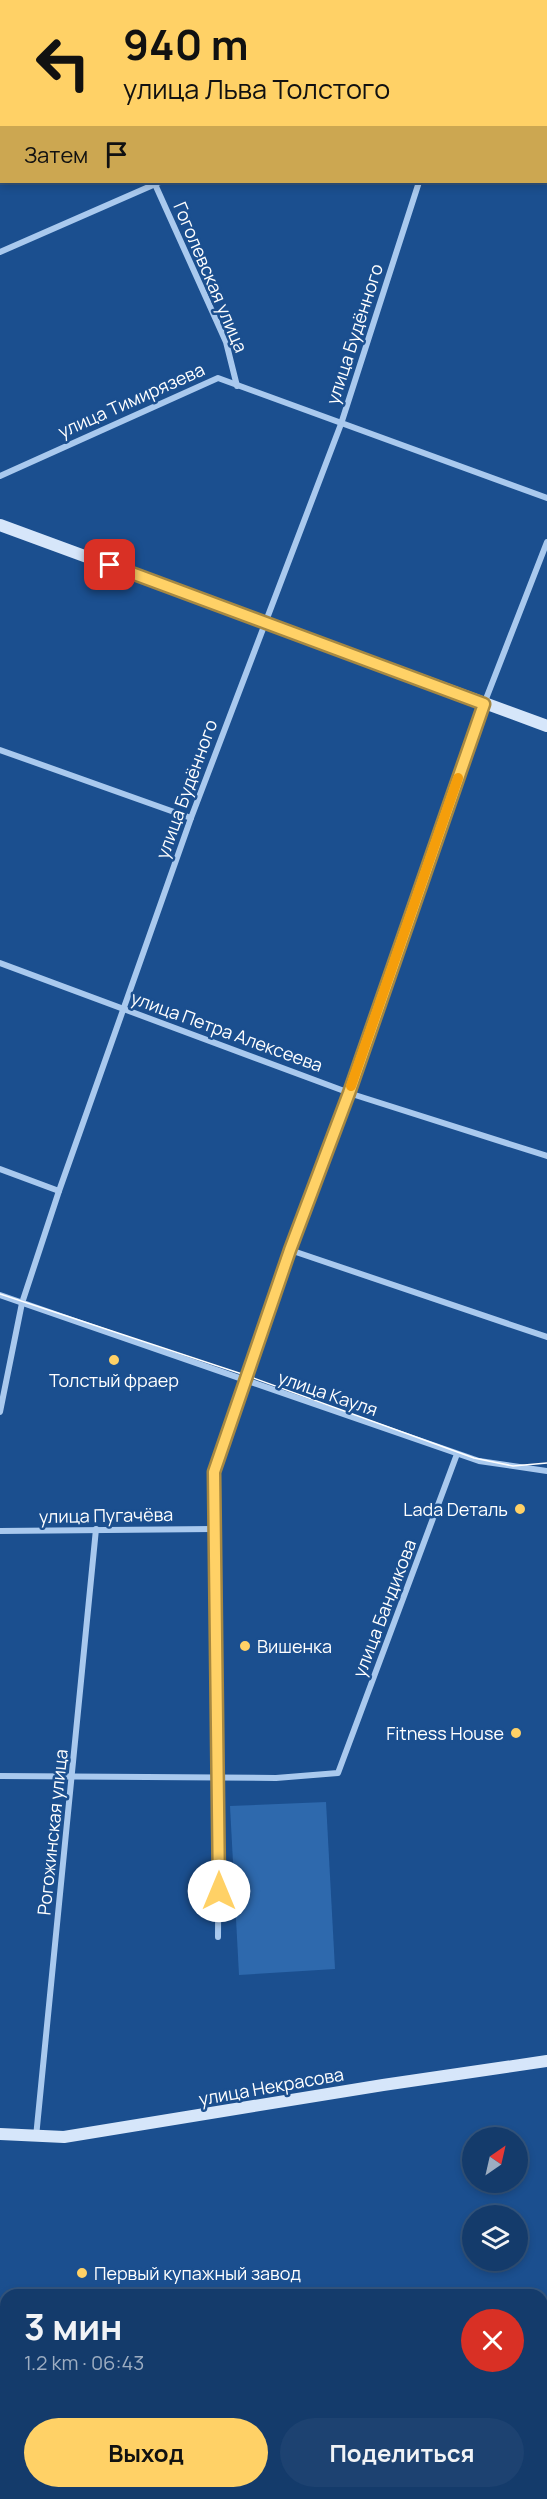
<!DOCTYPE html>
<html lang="ru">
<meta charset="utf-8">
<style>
:root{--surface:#143b6b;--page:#1d4271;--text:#f1f3f6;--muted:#9dadc1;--line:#33557e;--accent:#ffd166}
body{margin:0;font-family:Manrope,sans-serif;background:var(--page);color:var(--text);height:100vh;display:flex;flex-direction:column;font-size:22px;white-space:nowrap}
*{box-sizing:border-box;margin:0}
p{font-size:20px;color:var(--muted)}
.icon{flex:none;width:33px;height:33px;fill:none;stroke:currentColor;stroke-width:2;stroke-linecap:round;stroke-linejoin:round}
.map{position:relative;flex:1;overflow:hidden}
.drawer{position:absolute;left:0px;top:2289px;width:548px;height:210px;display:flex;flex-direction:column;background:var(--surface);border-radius:18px 18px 0 0;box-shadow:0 3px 9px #0003,0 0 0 2px var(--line)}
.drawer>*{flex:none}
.hud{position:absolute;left:0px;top:0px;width:548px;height:183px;box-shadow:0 3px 9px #0003,0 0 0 2px var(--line);background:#ffd166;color:#111;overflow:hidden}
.needle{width:39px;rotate:34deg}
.controls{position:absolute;left:462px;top:2127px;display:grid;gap:12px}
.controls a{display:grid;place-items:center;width:66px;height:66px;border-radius:50%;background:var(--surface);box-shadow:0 3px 9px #0003,0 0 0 2px var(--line);font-size:30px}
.pin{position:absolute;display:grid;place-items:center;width:51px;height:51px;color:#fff;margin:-26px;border-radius:12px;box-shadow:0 3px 9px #0006}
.me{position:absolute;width:66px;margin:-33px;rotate:0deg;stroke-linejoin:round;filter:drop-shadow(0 0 4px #0008)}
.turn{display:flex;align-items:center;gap:21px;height:126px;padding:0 24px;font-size:27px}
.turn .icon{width:78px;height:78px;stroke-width:2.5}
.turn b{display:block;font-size:42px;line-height:51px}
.then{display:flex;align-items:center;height:57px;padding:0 24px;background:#0003;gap:12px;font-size:22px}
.round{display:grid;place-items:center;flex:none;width:63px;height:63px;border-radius:32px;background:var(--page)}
.head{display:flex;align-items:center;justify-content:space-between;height:102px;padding:0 24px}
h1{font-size:36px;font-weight:700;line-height:45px}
.primary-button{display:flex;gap:12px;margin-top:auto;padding:12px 24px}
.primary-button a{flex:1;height:69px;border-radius:36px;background:var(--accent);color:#111;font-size:24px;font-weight:700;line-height:69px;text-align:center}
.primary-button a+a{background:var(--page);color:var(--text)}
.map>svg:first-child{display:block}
</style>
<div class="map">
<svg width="547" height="2499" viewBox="0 0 547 2499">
<rect width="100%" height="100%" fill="#1b4f8f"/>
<polygon fill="#2e69ad" points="326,1802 335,1969 239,1975 230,1806"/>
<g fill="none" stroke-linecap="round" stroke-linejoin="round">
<g stroke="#3c6290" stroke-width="15">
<polyline points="542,2468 547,2467"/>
<polyline points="438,2499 458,2493"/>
</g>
<g stroke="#a9c9ee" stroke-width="6">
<polyline points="76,0 77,2"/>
<polyline points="410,0 410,2"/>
<polyline points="82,2 86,0"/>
<polyline points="0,38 2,37"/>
<polyline points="546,114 547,114"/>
<polyline points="154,182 226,342 237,386"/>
<polyline points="0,252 160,182"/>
<polyline points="0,476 218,378 547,498"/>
<polyline points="0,750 191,818"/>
<polyline points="0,963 355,1095 547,1156"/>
<polyline points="0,1169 59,1191"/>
<polyline points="290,1250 547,1337"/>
<polyline points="0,1295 479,1461 547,1471"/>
<polyline points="0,1412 22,1303 59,1191 191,818 341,424 419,182"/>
<polyline points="0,1531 213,1529"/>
<polyline points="0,1776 276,1778 338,1773 457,1454"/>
<polyline points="218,1937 219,1778 213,1529 214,1472 290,1250 349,1093 484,704 547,542"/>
<polyline points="36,2137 96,1529"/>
</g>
<g stroke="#d6e6fa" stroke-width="12">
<polyline points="0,525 547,726"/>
<polyline points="0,2134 64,2137 383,2085 547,2061"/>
</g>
<polyline stroke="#f0f6ff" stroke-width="15" points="530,2499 547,2495"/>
<polyline stroke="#fff" stroke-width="1.5" points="0,1294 248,1376 474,1458 513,1466 547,1463"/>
</g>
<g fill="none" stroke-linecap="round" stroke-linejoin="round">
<defs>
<polyline id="route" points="110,565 484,704 349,1093 290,1250 214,1472 219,1891"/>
</defs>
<use href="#route" stroke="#a68842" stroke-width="15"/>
<use href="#route" stroke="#ffd166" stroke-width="10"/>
<polyline stroke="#f59e0b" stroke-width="10" points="351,1086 458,778"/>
</g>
<g fill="#ffd166" stroke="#1b4f8f" stroke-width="2">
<circle cx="114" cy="1360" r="6"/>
<circle cx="520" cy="1509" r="6"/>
<circle cx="245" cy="1646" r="6"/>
<circle cx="516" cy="1733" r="6"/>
<circle cx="82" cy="2273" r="6"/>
</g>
<g text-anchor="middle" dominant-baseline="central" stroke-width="5" stroke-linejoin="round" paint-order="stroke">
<g font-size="18" fill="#fff" stroke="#1b4f8f">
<text transform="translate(211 277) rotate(67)">Гоголевская улица</text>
<text transform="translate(354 334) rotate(-72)">улица Будённого</text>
<text transform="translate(131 400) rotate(-24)">улица Тимирязева</text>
<text transform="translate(186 789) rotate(-70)">улица Будённого</text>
<text transform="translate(227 1031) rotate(20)">улица Петра Алексеева</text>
<text transform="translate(328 1393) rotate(19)">улица Кауля</text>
<text transform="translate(106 1515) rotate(-1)">улица Пугачёва</text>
<text transform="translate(384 1608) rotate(-69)">улица Бандикова</text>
<text transform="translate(52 1832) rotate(-84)">Рогожинская улица</text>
<text transform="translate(271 2086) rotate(-10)">улица Некрасова</text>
</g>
<g font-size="18" fill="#fff" stroke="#1b4f8f" text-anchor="end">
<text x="114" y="1380" text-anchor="middle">Толстый фраер</text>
<text x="508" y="1509">Lada Dеталь</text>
<text x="257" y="1646" text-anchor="start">Вишенка</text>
<text x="504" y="1733">Fitness House</text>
<text x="94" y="2273" text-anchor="start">Первый купажный завод</text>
</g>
</g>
</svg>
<div class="controls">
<a><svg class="needle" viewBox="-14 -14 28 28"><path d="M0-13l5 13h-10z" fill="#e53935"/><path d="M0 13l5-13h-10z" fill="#9dadc1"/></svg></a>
<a><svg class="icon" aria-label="layers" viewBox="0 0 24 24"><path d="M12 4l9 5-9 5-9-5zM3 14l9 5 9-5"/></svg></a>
</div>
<div class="pin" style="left:110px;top:565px;background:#d93025"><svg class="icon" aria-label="arrive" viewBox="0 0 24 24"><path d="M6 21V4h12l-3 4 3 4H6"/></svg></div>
<svg class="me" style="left:219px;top:1891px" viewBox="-20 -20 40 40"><circle r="19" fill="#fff"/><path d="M0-13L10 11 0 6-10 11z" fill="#ffd166"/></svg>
<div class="hud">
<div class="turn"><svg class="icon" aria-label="left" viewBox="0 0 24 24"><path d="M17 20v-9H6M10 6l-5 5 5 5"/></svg><div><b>940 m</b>улица Льва Толстого</div></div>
<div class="then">Затем<svg class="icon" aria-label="arrive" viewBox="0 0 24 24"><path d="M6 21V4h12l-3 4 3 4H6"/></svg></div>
</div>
<section class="drawer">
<div class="head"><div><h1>3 мин</h1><p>1.2 km · 06:43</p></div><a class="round" style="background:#d93025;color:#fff"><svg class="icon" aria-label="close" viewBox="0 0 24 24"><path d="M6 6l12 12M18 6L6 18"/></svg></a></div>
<div class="primary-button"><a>Выход</a><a>Поделиться</a></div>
</section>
</div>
